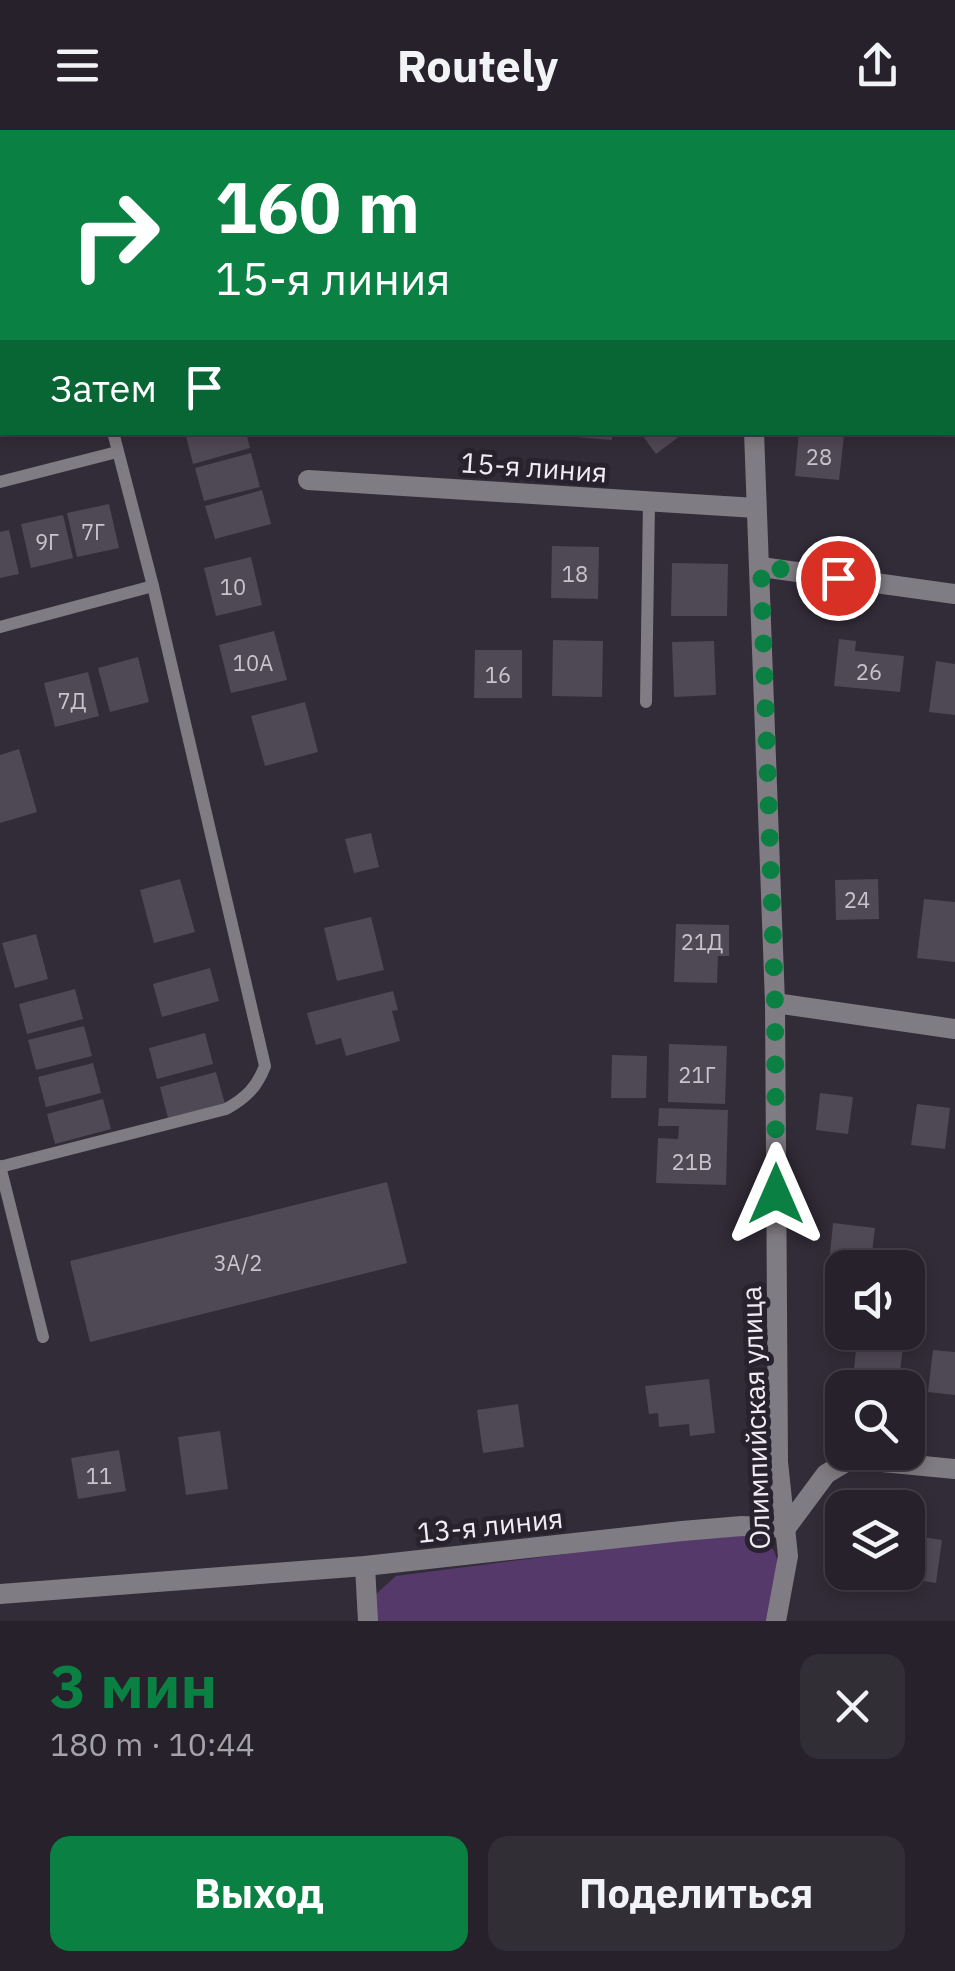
<!DOCTYPE html>
<html lang="ru">
<meta charset="utf-8">
<style>
:root{--surface:#26212a;--page:#322e36;--text:#f1f3f6;--muted:#a4a3a8;--line:#423e47;--accent:#0b8043}
body{margin:0;font-family:"IBM Plex Sans",sans-serif;background:var(--page);color:var(--text);height:100vh;display:flex;flex-direction:column;font-size:38px;white-space:nowrap}
*{box-sizing:border-box;margin:0}
p{font-size:32px;color:var(--muted)}
.icon{flex:none;width:55px;height:55px;fill:none;stroke:currentColor;stroke-width:2;stroke-linecap:round;stroke-linejoin:round}
.map{position:relative;height:1491px;overflow:hidden}
.drawer{display:flex;flex-direction:column;background:var(--surface);flex:1}
.drawer>*{flex:none}
.top-card{position:absolute;left:0px;top:0px;width:955px;height:305px;box-shadow:0 5px 15px #0003,0 0 0 2px var(--line);background:#0b8043;color:#fff;overflow:hidden}
.fabs{position:absolute;left:825px;top:1120px;display:grid;gap:20px}
.fabs a{display:grid;place-items:center;width:100px;height:100px;border-radius:20px;background:var(--surface);box-shadow:0 5px 15px #0003,0 0 0 2px var(--line);font-size:50px}
.pin{position:absolute;display:grid;place-items:center;width:85px;height:85px;color:#fff;margin:-42px;border:5px solid #fff;border-radius:50%;box-shadow:0 2px 10px #0007}
.me{position:absolute;width:110px;margin:-55px;rotate:0deg;stroke-linejoin:round;filter:drop-shadow(0 0 8px #0008)}
.turn{display:flex;align-items:center;gap:35px;height:210px;padding:0 50px;font-size:45px}
.turn .icon{width:130px;height:130px;stroke-width:2.5}
.turn b{display:block;font-size:70px;line-height:85px}
.then{display:flex;align-items:center;height:95px;padding:0 50px;background:#0003;gap:20px;font-size:38px}
.round{display:grid;place-items:center;flex:none;width:105px;height:105px;border-radius:20px;background:var(--page)}
.summary{display:flex;align-items:center;justify-content:space-between;height:170px;padding:0 50px}
h1{font-size:60px;font-weight:800;line-height:75px;color:var(--accent)}
.primary-button{display:flex;gap:20px;margin-top:auto;padding:20px 50px}
.primary-button a{flex:1;height:115px;border-radius:20px;background:var(--accent);color:#fff;font-size:40px;font-weight:800;line-height:115px;text-align:center}
.primary-button a+a{background:var(--page);color:var(--text)}
header{display:flex;justify-content:space-between;align-items:center;height:130px;padding:0 50px;background:var(--surface);font-size:45px;font-weight:800}
.map>svg:first-child{display:block}
</style>
<header><svg class="icon" aria-label="menu" viewBox="0 0 24 24"><path d="M4 6h16M4 12h16M4 18h16"/></svg>Routely<svg class="icon" aria-label="share" viewBox="0 0 24 24"><path d="M12 15V3M7 8l5-5 5 5M5 13v7h14v-7"/></svg></header>
<div class="map">
<svg width="955" height="1491" viewBox="0 0 955 1491">
<rect width="100%" height="100%" fill="#322c38"/>
<path fill="#55396b" d="M739,1406C796,1407 775,1453 768,1491H375L376,1464L396,1446L666,1411Z"/>
<g fill="#4f4855">
<polygon points="185,302 246,302 250,318 193,334"/>
<polygon points="566,302 612,302 612,310 565,306"/>
<polygon points="640,302 685,302 656,324"/>
<polygon points="799,302 844,306 839,350 795,346"/>
<polygon points="251,323 260,357 204,371 195,338"/>
<polygon points="262,360 271,394 215,409 205,376"/>
<polygon points="109,374 119,418 77,427 67,383"/>
<polygon points="63,385 73,428 31,438 21,394"/>
<polygon points="9,400 19,444 0,448 0,402"/>
<polygon points="552,416 599,417 598,469 551,468"/>
<polygon points="251,427 262,475 216,486 204,438"/>
<polygon points="672,433 728,434 727,486 671,486"/>
<polygon points="274,501 287,550 231,563 219,515"/>
<polygon points="839,509 856,511 855,521 904,526 900,562 834,556"/>
<polygon points="553,510 603,511 602,567 552,566"/>
<polygon points="714,511 716,565 674,567 672,512"/>
<polygon points="475,520 522,520 522,568 474,568"/>
<polygon points="138,527 149,572 110,582 98,538"/>
<polygon points="936,531 955,534 955,585 929,582"/>
<polygon points="88,542 99,586 55,597 44,553"/>
<polygon points="305,572 318,622 265,636 251,586"/>
<polygon points="19,619 37,682 0,693 0,625"/>
<polygon points="371,703 379,737 354,743 345,709"/>
<polygon points="180,749 195,802 154,813 140,760"/>
<polygon points="878,749 879,789 836,790 835,750"/>
<polygon points="924,769 955,772 955,832 917,828"/>
<polygon points="371,787 384,840 337,851 324,798"/>
<polygon points="676,794 729,795 729,826 718,826 717,853 674,852"/>
<polygon points="36,804 48,849 15,858 2,813"/>
<polygon points="210,838 219,871 162,887 153,854"/>
<polygon points="75,859 83,889 27,904 19,874"/>
<polygon points="393,861 398,880 392,881 400,911 346,926 341,908 316,915 307,883"/>
<polygon points="84,896 92,926 36,940 28,910"/>
<polygon points="205,903 213,934 157,949 149,918"/>
<polygon points="669,914 727,916 725,974 668,972"/>
<polygon points="612,925 647,926 646,968 611,968"/>
<polygon points="93,933 101,963 46,977 38,947"/>
<polygon points="216,942 225,974 168,988 160,957"/>
<polygon points="820,963 853,967 848,1004 816,1000"/>
<polygon points="103,969 111,999 55,1014 47,984"/>
<polygon points="917,974 950,978 945,1019 911,1015"/>
<polygon points="659,978 728,980 726,1055 656,1053 658,1008 678,1009 679,996 658,996"/>
<polygon points="387,1052 407,1133 90,1212 70,1131"/>
<polygon points="833,1093 875,1098 870,1138 829,1134"/>
<polygon points="857,1211 903,1217 898,1258 852,1258"/>
<polygon points="933,1220 955,1222 955,1265 928,1262"/>
<polygon points="709,1249 715,1303 690,1306 689,1294 659,1297 658,1283 649,1284 645,1256"/>
<polygon points="518,1274 524,1317 483,1323 477,1280"/>
<polygon points="220,1301 228,1359 186,1365 178,1307"/>
<polygon points="119,1320 126,1361 78,1369 71,1328"/>
<polygon points="908,1405 942,1410 936,1453 891,1446 891,1442 908,1442"/>
</g>
<g fill="none" stroke-linecap="round" stroke-linejoin="round">
<g stroke="#807c83" stroke-width="12">
<polyline points="0,352 117,322"/>
<polyline points="0,497 153,456"/>
<polyline points="646,572 649,372"/>
<polyline points="0,1036 43,1207"/>
<path d="M0,1037L226,979C246,968 257,957 265,936L153,456L113,302"/>
</g>
<g stroke="#807c83" stroke-width="20">
<polyline points="746,0 746,2"/>
<polyline points="882,0 902,2"/>
<polyline points="952,9 955,9"/>
<polyline points="754,302 775,873 778,1332 788,1426 776,1491"/>
<polyline points="308,350 756,378"/>
<polyline points="761,437 955,464"/>
<polyline points="775,873 955,899"/>
<polyline points="365,1436 368,1491"/>
<polyline points="0,1464 365,1436 682,1401 742,1396 786,1398 826,1344 851,1329 955,1339"/>
</g>
</g>
<g fill="none" stroke-linecap="round" stroke-linejoin="round">
<polyline stroke="#0b8043" stroke-width="18" stroke-dasharray="0 32.4" points="776,1064 775,873 761,436 838,448"/>
</g>
<g text-anchor="middle" dominant-baseline="central" stroke-width="10" stroke-linejoin="round" paint-order="stroke">
<g font-size="22" fill="#c8c3cc">
<text x="819" y="326">28</text>
<text x="93" y="401">7Г</text>
<text x="47" y="411">9Г</text>
<text x="575" y="443">18</text>
<text x="233" y="456">10</text>
<text x="253" y="532">10А</text>
<text x="869" y="541">26</text>
<text x="498" y="544">16</text>
<text x="72" y="570">7Д</text>
<text x="857" y="769">24</text>
<text x="702" y="811">21Д</text>
<text x="697" y="944">21Г</text>
<text x="692" y="1031">21В</text>
<text x="238" y="1132">3А/2</text>
<text x="99" y="1345">11</text>
</g>
<g font-size="28" fill="#f0ecf4" stroke="#28222e">
<text transform="translate(534 337) rotate(4)">15-я линия</text>
<text transform="translate(755 1288) rotate(-92)">Олимпийская улица</text>
<text transform="translate(490 1395) rotate(-6)">13-я линия</text>
</g>
</g>
</svg>
<div class="fabs">
<a><svg class="icon" aria-label="sound" viewBox="0 0 24 24"><path d="M4 9h4l5-4v14l-5-4H4zM17 9q2 3 0 6"/></svg></a>
<a><svg class="icon" aria-label="search" viewBox="0 0 24 24"><circle cx="10" cy="10" r="6"/><path d="M15 15l6 6"/></svg></a>
<a><svg class="icon" aria-label="layers" viewBox="0 0 24 24"><path d="M12 4l9 5-9 5-9-5zM3 14l9 5 9-5"/></svg></a>
</div>
<div class="pin" style="left:838px;top:448px;background:#d93025"><svg class="icon" aria-label="arrive" viewBox="0 0 24 24"><path d="M6 21V4h12l-3 4 3 4H6"/></svg></div>
<svg class="me" style="left:776px;top:1064px" viewBox="-20 -20 40 40"><path d="M0-17L14 15 0 8-14 15z" fill="#0b8043" stroke="#fff" stroke-width="4"/></svg>
<div class="top-card">
<div class="turn"><svg class="icon" aria-label="right" viewBox="0 0 24 24"><path d="M7 20v-9h11M14 6l5 5-5 5"/></svg><div><b>160 m</b>15-я линия</div></div>
<div class="then">Затем<svg class="icon" aria-label="arrive" viewBox="0 0 24 24"><path d="M6 21V4h12l-3 4 3 4H6"/></svg></div>
</div>
</div>
<section class="drawer">
<div class="summary"><div><h1>3 мин</h1><p>180 m · 10:44</p></div><a class="round"><svg class="icon" aria-label="close" viewBox="0 0 24 24"><path d="M6 6l12 12M18 6L6 18"/></svg></a></div>
<div class="primary-button"><a>Выход</a><a>Поделиться</a></div>
</section>
